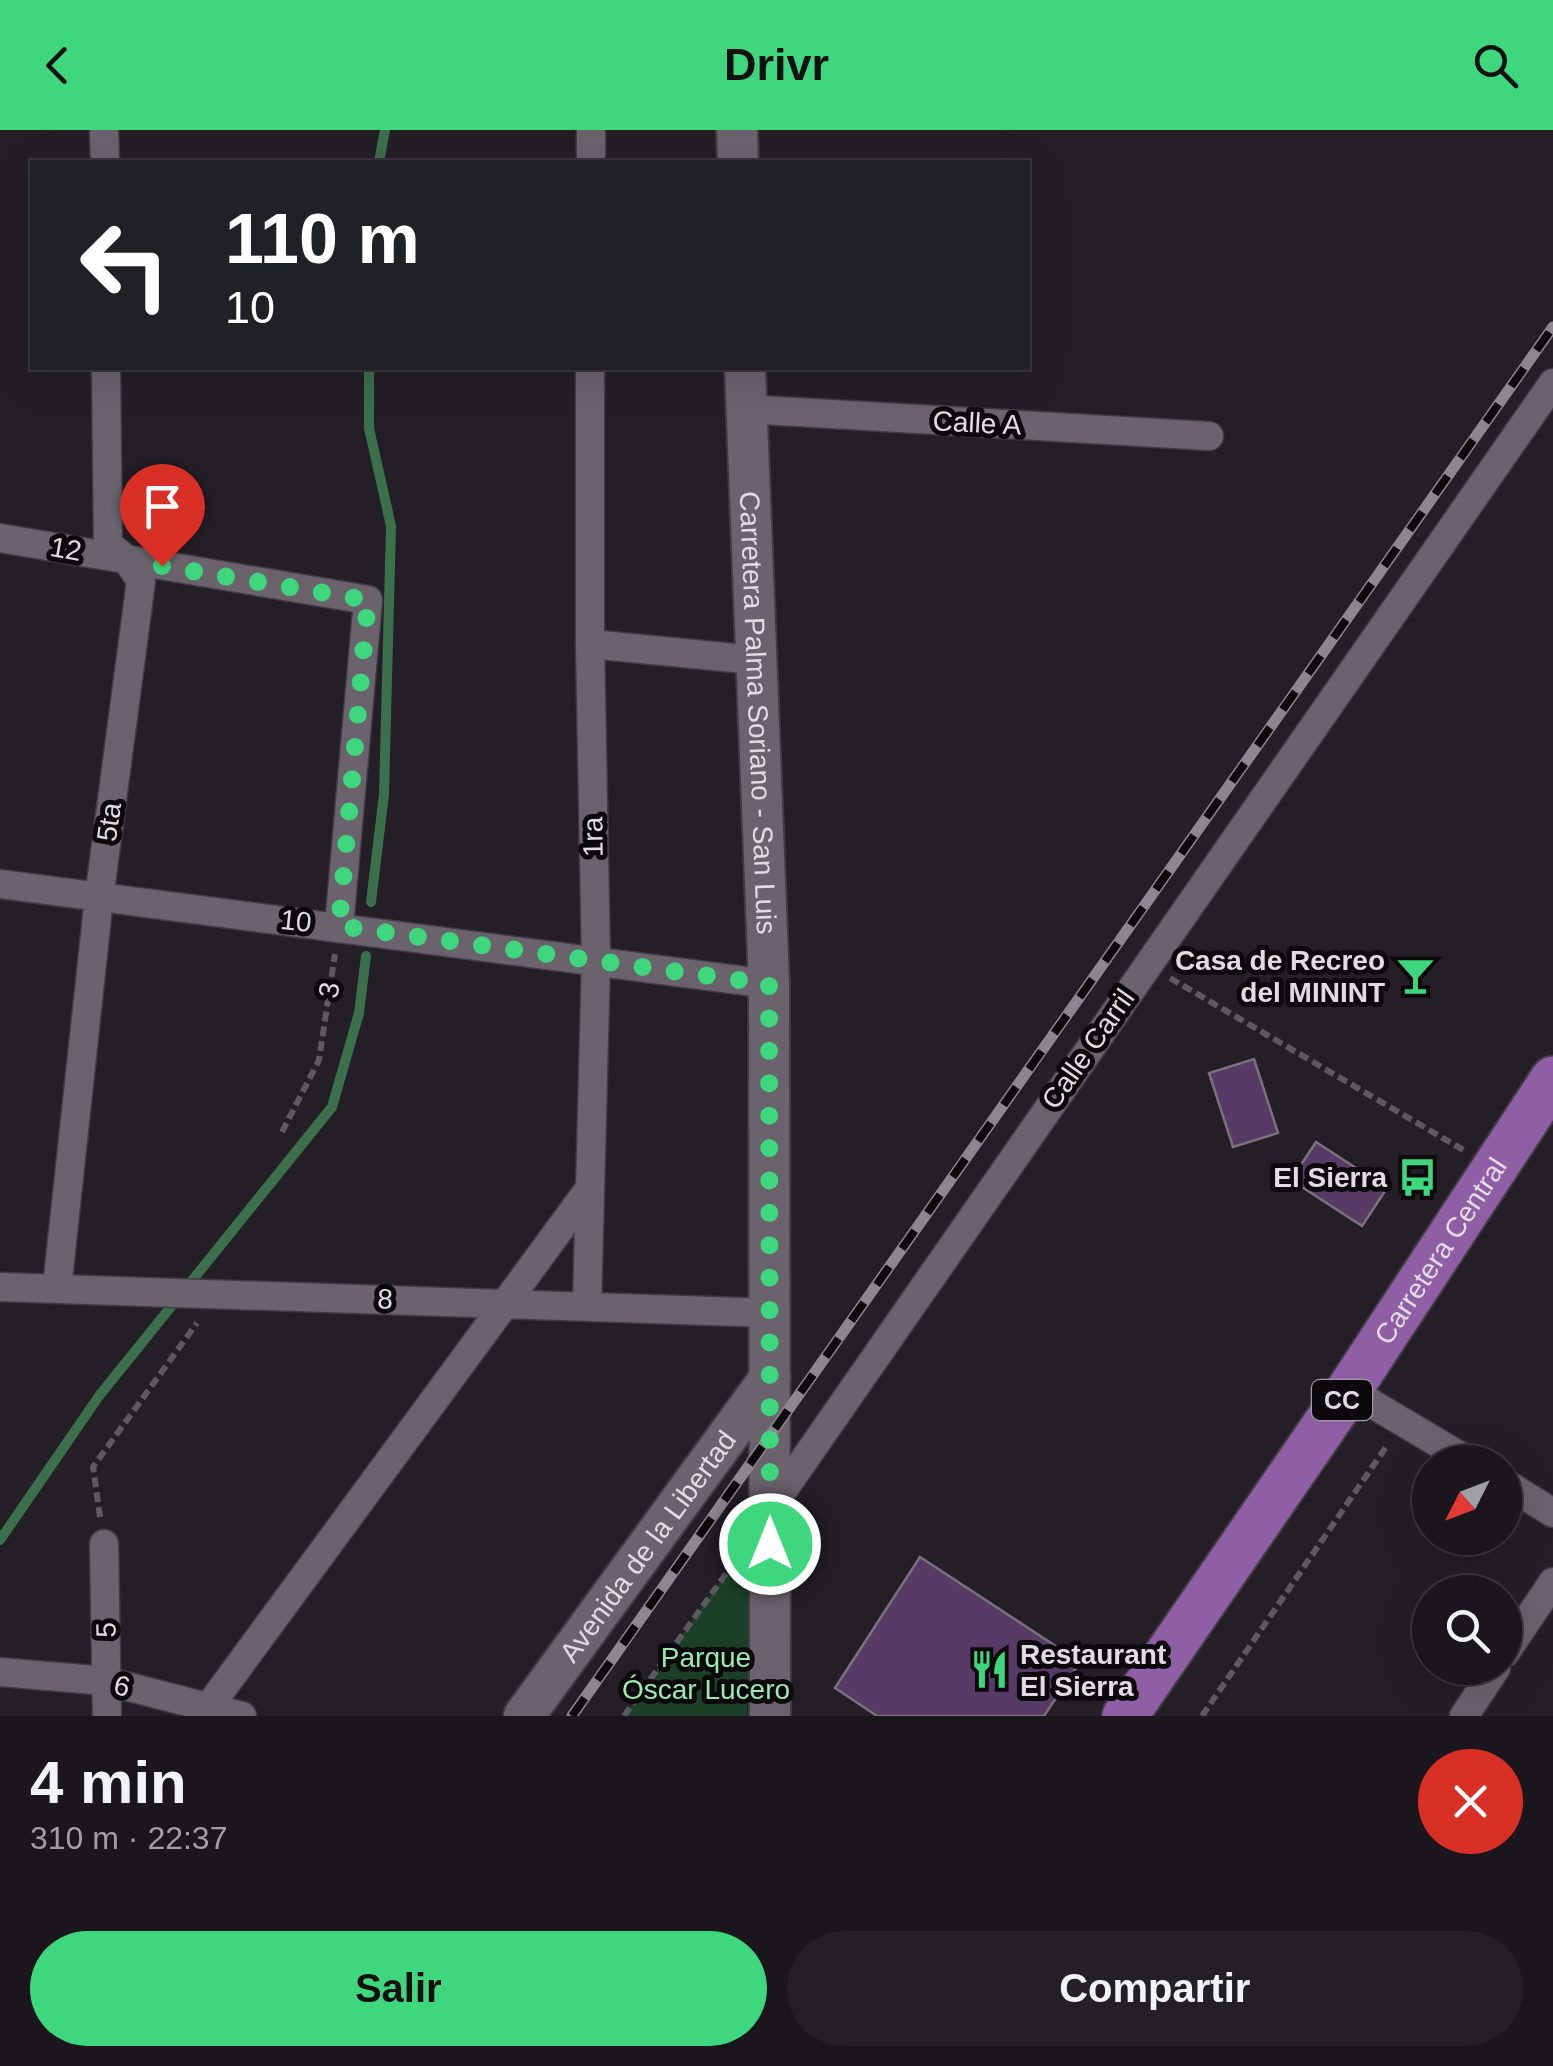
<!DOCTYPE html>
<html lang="es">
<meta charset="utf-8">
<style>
:root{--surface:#1b161d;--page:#241f26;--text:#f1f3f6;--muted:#a09fa4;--line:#39353b;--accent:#3ed77d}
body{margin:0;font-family:Arial,sans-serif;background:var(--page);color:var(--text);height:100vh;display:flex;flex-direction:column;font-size:38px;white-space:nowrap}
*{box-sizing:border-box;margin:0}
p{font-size:32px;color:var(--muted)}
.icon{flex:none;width:55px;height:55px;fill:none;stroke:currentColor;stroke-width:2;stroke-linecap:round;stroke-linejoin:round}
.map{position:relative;height:1586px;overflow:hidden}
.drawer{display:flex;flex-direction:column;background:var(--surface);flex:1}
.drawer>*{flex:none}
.banner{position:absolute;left:30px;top:30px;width:1000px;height:210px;border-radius:0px;box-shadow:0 10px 40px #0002,0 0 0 2px var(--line);background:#202124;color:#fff;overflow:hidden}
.needle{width:65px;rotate:228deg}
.tools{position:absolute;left:1412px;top:1315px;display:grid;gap:20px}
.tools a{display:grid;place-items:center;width:110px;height:110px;border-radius:50%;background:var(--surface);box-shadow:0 10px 40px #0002,0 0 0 2px var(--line);font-size:50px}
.pin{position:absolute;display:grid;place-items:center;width:85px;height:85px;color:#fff;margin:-102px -42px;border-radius:50% 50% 50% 0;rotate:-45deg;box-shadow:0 0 10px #0007}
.pin .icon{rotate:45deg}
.me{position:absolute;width:110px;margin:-55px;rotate:0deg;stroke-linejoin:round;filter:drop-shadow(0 0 8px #0008)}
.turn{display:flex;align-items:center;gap:35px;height:210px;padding:0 30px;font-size:45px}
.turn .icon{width:130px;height:130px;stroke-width:2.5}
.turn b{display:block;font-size:70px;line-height:85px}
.round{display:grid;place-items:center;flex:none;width:105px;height:105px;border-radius:52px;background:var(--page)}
.overview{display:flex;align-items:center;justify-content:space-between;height:170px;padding:0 30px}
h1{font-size:60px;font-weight:800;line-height:75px}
.primary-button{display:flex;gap:20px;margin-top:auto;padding:20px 30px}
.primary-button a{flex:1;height:115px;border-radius:60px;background:var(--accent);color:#111;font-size:40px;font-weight:800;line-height:115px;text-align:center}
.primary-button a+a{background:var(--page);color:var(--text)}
header{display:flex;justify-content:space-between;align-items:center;height:130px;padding:0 30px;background:var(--accent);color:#111;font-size:45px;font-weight:800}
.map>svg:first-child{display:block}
</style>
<header><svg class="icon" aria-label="back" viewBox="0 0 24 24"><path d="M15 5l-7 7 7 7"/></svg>Drivr<svg class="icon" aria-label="search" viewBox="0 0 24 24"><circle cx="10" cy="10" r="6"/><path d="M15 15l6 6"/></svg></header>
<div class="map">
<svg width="1553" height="1586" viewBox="0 0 1553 1586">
<rect width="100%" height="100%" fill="#241e27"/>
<polygon fill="#1b4027" points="751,1408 747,1586 624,1586"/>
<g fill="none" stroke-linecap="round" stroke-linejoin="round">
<g stroke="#3c6f4c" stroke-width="10">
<polyline points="379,32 385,0"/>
<polyline points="369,238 369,298 391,396 384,664 371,772"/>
<polyline points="0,1410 99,1266 332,977 359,883 366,826"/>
</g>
</g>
<g fill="#583a66" stroke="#79727d" stroke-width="2.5">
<polygon points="1254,929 1278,1003 1233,1017 1209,943"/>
<polygon points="1316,1012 1387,1058 1362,1096 1291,1050"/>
<polygon points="920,1427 1080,1532 1044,1586 877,1586 835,1558"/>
</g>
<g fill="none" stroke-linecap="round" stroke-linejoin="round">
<defs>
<g id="street">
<polyline points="104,0 105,32"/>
<polyline points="591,32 591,0"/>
<polyline points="746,279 1209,306"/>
<polyline points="0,408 368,470 339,796"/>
<polyline points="590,514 755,530"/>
<polyline points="0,754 769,854"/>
<polyline points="0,1157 769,1183"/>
<polyline points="57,1158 99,768 141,451 127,430 108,414 106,238"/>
<polyline points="587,1176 596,830 590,514 590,238"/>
<polyline points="1349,1260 1470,1332"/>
<polyline points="1505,1353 1553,1383"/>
<polyline points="770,1379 1553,253"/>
<polyline points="104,1414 107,1586"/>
<polyline points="1505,1523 1553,1452"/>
<polyline points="0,1542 106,1551 242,1586"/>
<polyline points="202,1586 590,1058"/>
<polyline points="1464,1586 1496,1538"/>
</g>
<g id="secondary">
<polyline points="737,0 738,32"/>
<path id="s1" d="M745,238L769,854L770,1586"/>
<path id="s2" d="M524,1586L770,1248"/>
</g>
<g id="primary">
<path id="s3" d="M1125,1586L1349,1260L1553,949"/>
</g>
</defs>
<use href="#street" stroke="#403b42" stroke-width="31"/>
<use href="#secondary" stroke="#403b42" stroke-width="44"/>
<use href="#primary" stroke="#403b42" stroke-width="49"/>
<g stroke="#5e5860" stroke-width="6" stroke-dasharray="10 5" stroke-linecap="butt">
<polyline points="1170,848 1465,1021"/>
<polyline points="282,1002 319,930 335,824"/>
<polyline points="100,1387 93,1337 197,1193"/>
<polyline points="624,1586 733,1434"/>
<polyline points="1202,1586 1388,1314"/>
</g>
<use href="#street" stroke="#6a636d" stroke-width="28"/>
<use href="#secondary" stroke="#6a636d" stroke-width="40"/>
<use href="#primary" stroke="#905ea5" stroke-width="45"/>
<defs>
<polyline id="rail" points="572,1586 1553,197"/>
</defs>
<use href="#rail" stroke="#8c878f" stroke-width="11"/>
<use href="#rail" stroke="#0c090d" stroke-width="8" stroke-dasharray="22" stroke-linecap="butt"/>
</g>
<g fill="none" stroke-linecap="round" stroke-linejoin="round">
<polyline stroke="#3ed77d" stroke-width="18" stroke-dasharray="0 32.4" points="162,436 368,470 339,796 769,854 770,1414"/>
</g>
<defs>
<symbol id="bar-bare" viewBox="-9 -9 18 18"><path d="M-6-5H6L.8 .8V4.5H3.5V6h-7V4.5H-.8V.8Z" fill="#3ed77d" stroke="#0c090d" stroke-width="2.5" paint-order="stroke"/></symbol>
<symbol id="bus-bare" viewBox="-9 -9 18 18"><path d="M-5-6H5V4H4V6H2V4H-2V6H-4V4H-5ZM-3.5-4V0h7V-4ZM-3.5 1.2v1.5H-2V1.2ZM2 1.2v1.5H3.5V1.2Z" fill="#3ed77d" stroke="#0c090d" stroke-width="2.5" paint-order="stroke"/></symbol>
<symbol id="restaurant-bare" viewBox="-9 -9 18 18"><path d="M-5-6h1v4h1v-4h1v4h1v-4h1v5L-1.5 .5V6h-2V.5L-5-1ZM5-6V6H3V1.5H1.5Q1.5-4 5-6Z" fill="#3ed77d" stroke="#0c090d" stroke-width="2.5" paint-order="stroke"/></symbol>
</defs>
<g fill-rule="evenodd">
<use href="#bar-bare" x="1388" y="818" width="55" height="55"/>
<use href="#bus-bare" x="1390" y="1020" width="55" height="55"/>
<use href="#restaurant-bare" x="962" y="1512" width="55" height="55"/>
</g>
<g text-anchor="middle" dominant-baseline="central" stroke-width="10" stroke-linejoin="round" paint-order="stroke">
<rect fill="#0c090d" stroke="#a09da2" stroke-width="2.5" x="1312" y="1250" width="60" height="40" rx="8"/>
<g font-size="25" font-weight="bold" fill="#e0dce2">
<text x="1342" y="1270">CC</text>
</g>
<g font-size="28" fill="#e0dce2" stroke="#0c090d">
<text transform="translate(977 293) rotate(3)">Calle A</text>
<text transform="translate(66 419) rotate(10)">12</text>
<text stroke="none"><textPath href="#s1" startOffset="345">Carretera Palma Soriano - San Luis</textPath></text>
<text transform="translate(109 692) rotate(-82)">5ta</text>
<text transform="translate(593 707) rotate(-91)">1ra</text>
<text transform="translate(296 791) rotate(6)">10</text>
<text transform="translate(329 860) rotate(-81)">3</text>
<text transform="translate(1088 919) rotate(-55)">Calle Carril</text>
<text stroke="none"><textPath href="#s3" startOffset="562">Carretera Central</textPath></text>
<text transform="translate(385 1169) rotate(2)">8</text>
<text stroke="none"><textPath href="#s2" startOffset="210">Avenida de la Libertad</textPath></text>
<text transform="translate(106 1500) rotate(-91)">5</text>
<text transform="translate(122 1556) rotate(13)">6</text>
</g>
<g font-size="28" font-weight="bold" fill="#e0dce2" stroke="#0c090d" text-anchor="end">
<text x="1385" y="830">Casa de Recreo<tspan x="1385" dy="32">del MININT</tspan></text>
<text x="1387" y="1047">El Sierra</text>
<text x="1020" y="1524" text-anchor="start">Restaurant<tspan x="1020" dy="32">El Sierra</tspan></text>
</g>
<g font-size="28" fill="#9beab2" stroke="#0c090d">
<text x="706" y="1527">Parque<tspan x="706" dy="32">Óscar Lucero</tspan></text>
</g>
</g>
</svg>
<div class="tools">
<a><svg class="needle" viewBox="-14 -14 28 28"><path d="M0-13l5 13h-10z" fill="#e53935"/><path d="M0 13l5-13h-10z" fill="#a09fa4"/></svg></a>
<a><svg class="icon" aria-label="search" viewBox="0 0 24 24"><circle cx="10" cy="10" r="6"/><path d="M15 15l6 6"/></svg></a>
</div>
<div class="pin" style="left:162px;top:436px;background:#d93025"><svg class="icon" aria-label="arrive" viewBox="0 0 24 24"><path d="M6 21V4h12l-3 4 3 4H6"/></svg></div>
<svg class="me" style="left:770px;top:1414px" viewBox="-20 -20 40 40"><circle r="17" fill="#3ed77d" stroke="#fff" stroke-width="3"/><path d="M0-11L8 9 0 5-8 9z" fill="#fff"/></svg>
<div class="banner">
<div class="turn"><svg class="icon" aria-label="left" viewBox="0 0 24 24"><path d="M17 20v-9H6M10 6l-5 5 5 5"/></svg><div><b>110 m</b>10</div></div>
</div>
</div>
<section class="drawer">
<div class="overview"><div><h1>4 min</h1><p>310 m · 22:37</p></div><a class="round" style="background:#d93025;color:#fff"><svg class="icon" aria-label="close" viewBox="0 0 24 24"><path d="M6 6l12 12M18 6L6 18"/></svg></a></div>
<div class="primary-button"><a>Salir</a><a>Compartir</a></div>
</section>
